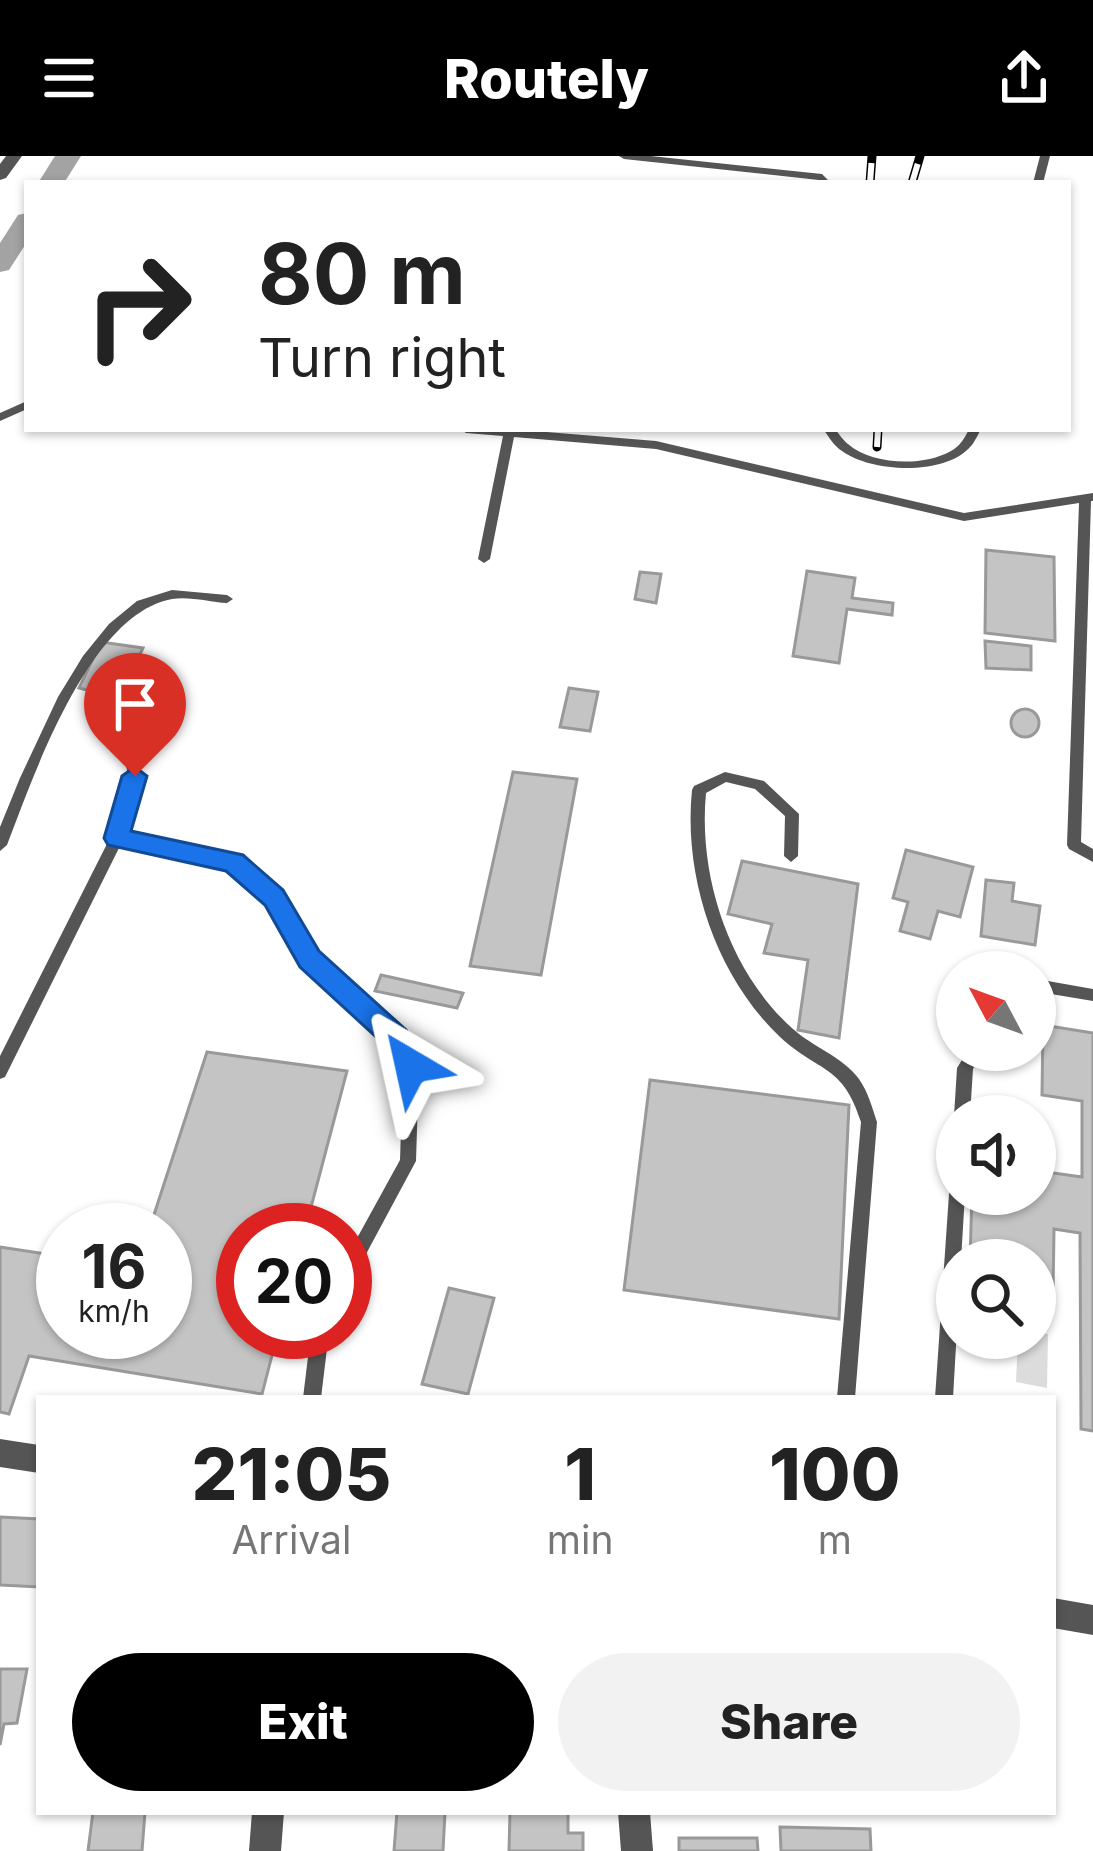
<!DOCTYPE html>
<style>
:root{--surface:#fff;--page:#f2f2f2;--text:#222;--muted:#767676;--accent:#000}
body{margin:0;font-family:Inter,sans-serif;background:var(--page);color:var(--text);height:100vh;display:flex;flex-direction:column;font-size:45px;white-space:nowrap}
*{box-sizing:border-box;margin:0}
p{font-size:39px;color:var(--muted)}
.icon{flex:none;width:66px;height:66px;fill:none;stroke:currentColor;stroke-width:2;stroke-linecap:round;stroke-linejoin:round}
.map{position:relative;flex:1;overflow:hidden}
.details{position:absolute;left:36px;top:1239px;width:1020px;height:420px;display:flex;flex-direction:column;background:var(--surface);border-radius:0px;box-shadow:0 3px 9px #0004}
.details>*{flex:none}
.banner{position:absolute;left:24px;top:24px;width:1047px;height:252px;border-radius:0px;box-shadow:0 3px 9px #0004;background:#fff;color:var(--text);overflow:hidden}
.needle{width:78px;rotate:311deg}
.controls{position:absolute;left:936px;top:795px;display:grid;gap:24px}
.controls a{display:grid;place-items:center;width:120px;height:120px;border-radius:50%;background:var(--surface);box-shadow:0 3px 9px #0004;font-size:60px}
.speed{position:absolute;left:36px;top:1047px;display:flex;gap:24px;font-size:60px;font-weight:700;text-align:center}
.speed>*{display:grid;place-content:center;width:156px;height:156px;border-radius:50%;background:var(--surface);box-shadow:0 3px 9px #0004;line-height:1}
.speed small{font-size:30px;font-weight:400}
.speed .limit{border:18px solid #d22;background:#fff;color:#111}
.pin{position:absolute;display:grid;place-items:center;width:102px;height:102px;color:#fff;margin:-123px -51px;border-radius:50% 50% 50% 0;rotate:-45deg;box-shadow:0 0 12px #0007}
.pin .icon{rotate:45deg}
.me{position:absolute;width:132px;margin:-66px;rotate:324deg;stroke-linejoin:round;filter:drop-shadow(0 0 9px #0008)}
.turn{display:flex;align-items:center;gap:42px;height:252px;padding:0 36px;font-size:54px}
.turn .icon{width:156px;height:156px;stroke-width:2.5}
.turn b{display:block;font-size:84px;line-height:102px}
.eta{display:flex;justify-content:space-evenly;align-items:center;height:204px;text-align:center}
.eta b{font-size:72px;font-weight:800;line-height:84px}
.button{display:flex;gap:24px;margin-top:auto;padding:24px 36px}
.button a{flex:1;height:138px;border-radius:72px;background:var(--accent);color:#fff;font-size:48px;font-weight:800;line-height:138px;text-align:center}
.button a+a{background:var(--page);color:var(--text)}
header{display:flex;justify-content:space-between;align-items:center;height:156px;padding:0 36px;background:var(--accent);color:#fff;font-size:54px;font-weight:800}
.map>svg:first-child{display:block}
</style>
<header><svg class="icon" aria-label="menu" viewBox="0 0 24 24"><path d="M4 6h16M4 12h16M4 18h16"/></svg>Routely<svg class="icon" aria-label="share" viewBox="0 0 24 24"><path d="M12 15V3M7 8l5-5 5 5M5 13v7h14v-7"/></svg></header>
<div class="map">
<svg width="1093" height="1695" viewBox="0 0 1093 1695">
<rect width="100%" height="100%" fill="#fff"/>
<polygon fill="#dcdcdc" points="1035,1176 1048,1178 1047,1232 1016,1226 1018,1182 1035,1182"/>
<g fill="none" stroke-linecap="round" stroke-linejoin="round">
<g fill="#a3a3a3" fill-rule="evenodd">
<polygon points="55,0 81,0 64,27 38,27"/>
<polygon points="27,57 27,86 9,114 0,116 0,87 18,59"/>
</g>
</g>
<g fill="#c4c4c4" stroke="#999" stroke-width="3">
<polygon points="986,394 1054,401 1055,485 985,477"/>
<polygon points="807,415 855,422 852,442 893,447 892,459 847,453 839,507 793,500"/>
<polygon points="640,416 661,418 656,447 635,443"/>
<polygon points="985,485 1031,490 1031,514 986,512"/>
<polygon points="101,486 143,492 119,542 79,532"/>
<polygon points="569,532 598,536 590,575 560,571"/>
<circle cx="1025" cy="567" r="14"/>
<polygon points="513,616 577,623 541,819 470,810"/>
<polygon points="906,694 973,711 960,761 938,755 930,783 900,775 908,746 893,742"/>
<polygon points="742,705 858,728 839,882 798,874 808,804 764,797 772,768 728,758"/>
<polygon points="986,724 1014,727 1012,745 1040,750 1035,789 981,780"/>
<polygon points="381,819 463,837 457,852 375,835"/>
<polygon points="1043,869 1093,877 1093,1275 1081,1273 1080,1077 1054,1073 1053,1139 1035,1136 1035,1104 970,1104 972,1038 1035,1038 1035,991 1046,993 1046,1016 1082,1021 1082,945 1042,939"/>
<polygon points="207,896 347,915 305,1074 243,1074 243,1176 278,1176 262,1238 29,1200 9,1258 0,1256 0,1091 59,1100 54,1116 63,1117 63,1176 165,1176 165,1074 149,1074"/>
<polygon points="650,924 849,949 839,1163 624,1134"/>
<polygon points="449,1132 494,1142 468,1238 422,1228"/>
<polygon points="0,1361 39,1363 39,1431 0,1429"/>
<polygon points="0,1513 27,1513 17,1567 4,1568 0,1589"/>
<polygon points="93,1656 145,1656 142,1695 88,1695"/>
<polygon points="397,1656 445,1656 443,1695 394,1695"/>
<polygon points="510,1656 568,1656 568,1677 583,1677 583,1695 509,1695"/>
<polygon points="780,1671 870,1673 871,1695 781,1695"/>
<polygon points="679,1682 757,1682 758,1695 679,1695"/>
</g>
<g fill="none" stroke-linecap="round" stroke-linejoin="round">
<g fill="#555" fill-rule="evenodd">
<polygon points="619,0 651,0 822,18 831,27 821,27 819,24 624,3"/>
<polygon points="1040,0 1050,0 1043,27 1033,27"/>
<polygon points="27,245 27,253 0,265 0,257"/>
<polygon points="460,273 510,273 656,285 964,357 1093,337 1093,345 1091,345 1081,686 1093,693 1093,706 1069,693 1067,689 1079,347 964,365 656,293 514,281 490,403 484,407 478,403 503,280 466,277"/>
<path d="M823,273H835C838,277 844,285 848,288C872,309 923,311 951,295C960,290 965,282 969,273H981C980,275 973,289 971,290C946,320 872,317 842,295C834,290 829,281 823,273Z"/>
<path d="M172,434L227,439L233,443L227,447C210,446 189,440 172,443C89,458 34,619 7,689L0,695V671L20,622L58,541L83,500L109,468L137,445Z"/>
<polygon points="119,576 124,577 139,603 142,620 126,678 239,702 279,737 315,799 401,877 416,905 419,910 416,1005 351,1126 345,1128 345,1104 400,1004 403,910 391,887 305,807 269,745 230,711 121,688 5,921 0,923 0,900 116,670 128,620 125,603 112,581"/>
<path d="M725,616L764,625L799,658L798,700L791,706L784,700L785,660L755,633L726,626L706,637C698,720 729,816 793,873C813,891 843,901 859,923C868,936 872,951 877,966L855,1242H837L861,966C843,908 819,917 780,881C716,820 683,721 692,634L694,630Z"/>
<polygon points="1042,824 1093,833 1093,845 1045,837 1035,842 1035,827"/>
<polygon points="968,894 984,894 973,913 970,960 957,960 957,965 954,960 957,912"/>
<polygon points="957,1031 957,1038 965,1038 961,1104 957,1104 957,1172 953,1242 935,1242 949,1038 951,1033"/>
<polygon points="311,1176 329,1176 321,1242 303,1242"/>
</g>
<g fill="#555" fill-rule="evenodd">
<polygon points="6,0 22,0 6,22 0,24 0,8"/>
<polygon points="0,1283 39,1289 39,1317 0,1311"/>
<polygon points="1053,1442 1093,1449 1093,1479 1053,1472"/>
<polygon points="252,1656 284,1656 281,1695 249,1695"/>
<polygon points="618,1656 650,1656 653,1695 621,1695"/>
</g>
<defs>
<g id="rail">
<polyline points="870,27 872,0"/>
<polyline points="912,27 920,0"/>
<polyline points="877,291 878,273"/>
</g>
</defs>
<use href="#rail" stroke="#000" stroke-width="9"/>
<use href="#rail" stroke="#fff" stroke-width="6" stroke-dasharray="20" stroke-linecap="butt"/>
</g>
<polygon fill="#1a73e8" stroke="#114b97" stroke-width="3" points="135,611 147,620 131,675 243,699 283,734 319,795 406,874 425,910 421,919 401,919 387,891 300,811 265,749 226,715 108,689 104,682 122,620"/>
</svg>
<div class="controls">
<a><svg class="needle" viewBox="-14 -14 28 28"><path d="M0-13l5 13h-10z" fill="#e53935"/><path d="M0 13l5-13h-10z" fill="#767676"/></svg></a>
<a><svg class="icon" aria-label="sound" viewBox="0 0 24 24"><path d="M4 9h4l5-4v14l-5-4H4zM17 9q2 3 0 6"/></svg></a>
<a><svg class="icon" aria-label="search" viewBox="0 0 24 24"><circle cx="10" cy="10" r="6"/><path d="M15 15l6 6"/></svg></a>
</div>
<div class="speed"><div>16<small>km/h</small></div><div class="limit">20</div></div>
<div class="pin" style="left:135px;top:620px;background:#d93025"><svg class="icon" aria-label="arrive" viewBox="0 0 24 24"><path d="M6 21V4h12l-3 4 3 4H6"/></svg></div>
<svg class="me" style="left:411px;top:910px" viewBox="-20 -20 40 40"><path d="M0-17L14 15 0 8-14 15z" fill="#1a73e8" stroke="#fff" stroke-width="4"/></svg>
<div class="banner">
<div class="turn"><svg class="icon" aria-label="right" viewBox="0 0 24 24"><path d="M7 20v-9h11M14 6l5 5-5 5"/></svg><div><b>80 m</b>Turn right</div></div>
</div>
<section class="details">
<div class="eta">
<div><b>21:05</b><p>Arrival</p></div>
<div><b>1</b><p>min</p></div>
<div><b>100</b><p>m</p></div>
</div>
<div class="button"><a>Exit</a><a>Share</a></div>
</section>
</div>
